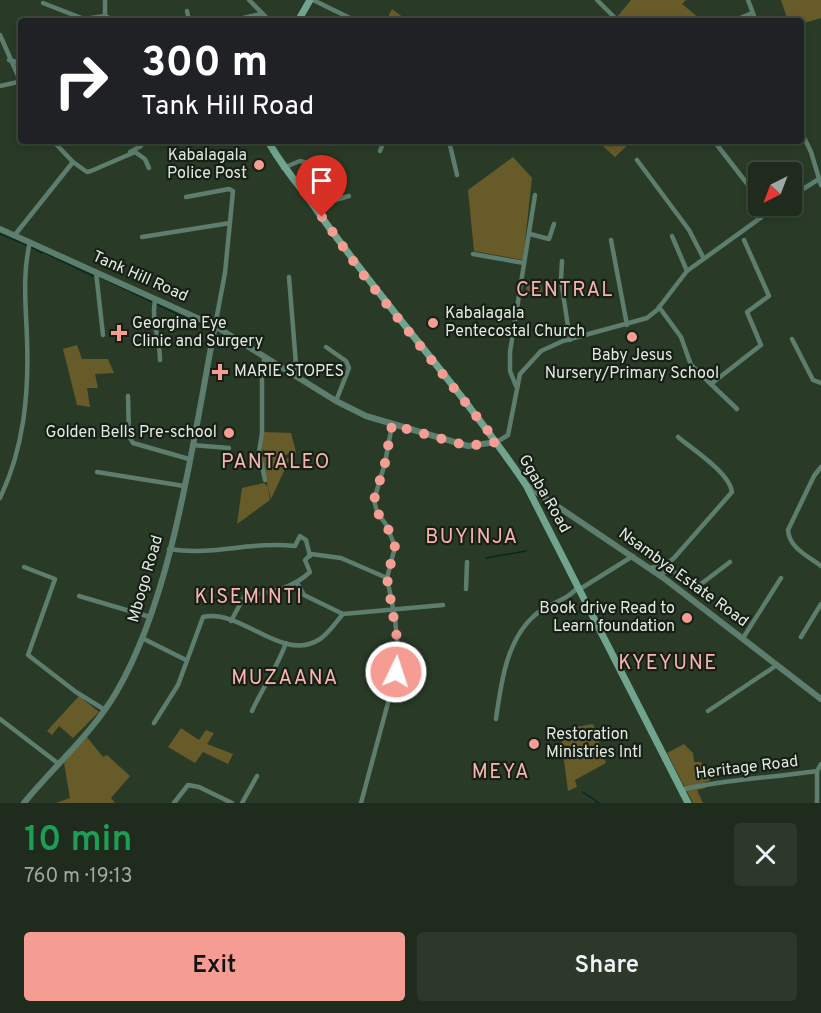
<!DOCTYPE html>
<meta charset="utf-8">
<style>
:root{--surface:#1f2c1d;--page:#2c382a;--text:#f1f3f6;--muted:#a1a7a4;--line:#3c483b;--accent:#f59c93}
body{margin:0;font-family:Overpass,sans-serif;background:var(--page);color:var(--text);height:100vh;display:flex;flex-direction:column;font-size:22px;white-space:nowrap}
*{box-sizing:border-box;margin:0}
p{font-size:20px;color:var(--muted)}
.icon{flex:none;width:33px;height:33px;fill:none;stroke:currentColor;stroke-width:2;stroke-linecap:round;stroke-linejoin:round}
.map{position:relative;height:803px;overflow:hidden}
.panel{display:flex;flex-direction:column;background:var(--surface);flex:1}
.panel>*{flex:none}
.hud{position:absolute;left:18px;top:18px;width:786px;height:126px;border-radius:6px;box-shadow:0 3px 9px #0003,0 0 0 2px var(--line);background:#202124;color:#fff;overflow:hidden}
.needle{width:39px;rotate:222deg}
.fabs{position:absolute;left:748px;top:162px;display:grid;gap:12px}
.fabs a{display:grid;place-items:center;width:54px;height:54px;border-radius:6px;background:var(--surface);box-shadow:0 3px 9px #0003,0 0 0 2px var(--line);font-size:30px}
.pin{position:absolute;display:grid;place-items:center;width:51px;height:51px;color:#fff;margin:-62px -26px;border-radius:50% 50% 50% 0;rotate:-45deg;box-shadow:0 0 6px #0007}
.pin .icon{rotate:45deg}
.me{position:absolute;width:66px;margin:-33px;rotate:4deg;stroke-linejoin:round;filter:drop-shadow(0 0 4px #0008)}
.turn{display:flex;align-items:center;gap:21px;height:126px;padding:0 24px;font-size:27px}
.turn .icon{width:78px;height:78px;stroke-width:2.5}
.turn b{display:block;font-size:42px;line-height:51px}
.round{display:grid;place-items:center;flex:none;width:63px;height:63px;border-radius:6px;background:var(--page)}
.summary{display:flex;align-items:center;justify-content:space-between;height:102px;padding:0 24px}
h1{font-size:36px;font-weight:600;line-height:45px;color:#1e9e55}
.primary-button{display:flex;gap:12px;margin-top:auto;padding:12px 24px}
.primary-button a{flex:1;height:69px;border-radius:6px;background:var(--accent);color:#111;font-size:24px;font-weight:600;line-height:69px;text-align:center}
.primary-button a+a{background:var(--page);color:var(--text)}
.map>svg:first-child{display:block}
</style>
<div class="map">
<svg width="821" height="803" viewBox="0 0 821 803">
<rect width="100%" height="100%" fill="#293b27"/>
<g fill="#675b2a">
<polygon points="631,0 686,0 682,4 699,18 696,21 621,21 617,17"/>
<polygon points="781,0 821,0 821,18 801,24 801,21 788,21"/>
<polygon points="392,9 408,21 379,21 387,19"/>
<polygon points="597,141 632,141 615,157"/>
<polygon points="513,157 532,178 523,260 474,251 468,190"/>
<circle cx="534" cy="289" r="8"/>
<polygon points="77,345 82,359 108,359 114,373 95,374 98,388 87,388 90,407 77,405 63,349"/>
<polygon points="263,432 291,433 296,452 277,457 281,460 290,458 271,499 259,453 261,450 268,453 262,449"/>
<polygon points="264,483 268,487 270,500 237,524 242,488"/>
<polygon points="79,696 99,712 73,738 59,726 52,735 47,731"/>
<polygon points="593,724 606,763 575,780 577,787 568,791 560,730"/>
<polygon points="181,728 199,740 206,730 214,733 207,744 233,754 228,764 203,752 195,763 168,747"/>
<polygon points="86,736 103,757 107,755 130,776 111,798 115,803 56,803 70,798 64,763"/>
<polygon points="684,744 693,753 694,762 701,762 710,781 705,782 705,788 697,790 703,803 693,803 667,753"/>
</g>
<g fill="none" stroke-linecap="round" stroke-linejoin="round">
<g stroke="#072926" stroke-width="1.5">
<polyline points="0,234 27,245"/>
<polyline points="31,247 42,253"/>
<polyline points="43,252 93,276"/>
<polyline points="102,278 152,302"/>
<polyline points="156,304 210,329"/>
<polyline points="486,558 526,551"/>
<polyline points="583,792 599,803"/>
</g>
<g stroke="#5d7d6e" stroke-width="4.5">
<polyline points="249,0 270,21"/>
<polyline points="313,0 352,19"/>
<polyline points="597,0 618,21"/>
<polyline points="748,0 756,21"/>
<polyline points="43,3 84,19 105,16 116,21"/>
<polyline points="187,11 189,21"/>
<polyline points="105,16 105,0"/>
<polyline points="230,21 261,14"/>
<polyline points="733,21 752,13"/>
<polyline points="0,35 19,78 18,82 0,86"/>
<polyline points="9,60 21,63"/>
<polyline points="801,131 811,152 821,185"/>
<polyline points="18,135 21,134"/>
<polyline points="53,141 73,162"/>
<polyline points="449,141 457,175"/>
<polyline points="714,141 759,199"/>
<polyline points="380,151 384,141"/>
<polyline points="130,152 141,146"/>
<polyline points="637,160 689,230 703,257"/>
<polyline points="283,168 300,161 332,169"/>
<polyline points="792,196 819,179"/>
<polyline points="186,197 229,189 233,191 225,273 215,326"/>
<polyline points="314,206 349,196"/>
<polyline points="530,234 549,239 554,224"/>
<polyline points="14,236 73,162 87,172 91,171 135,152 145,159 149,168"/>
<polyline points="672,236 687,271"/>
<polyline points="142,237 230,223"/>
<polyline points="611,240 627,325"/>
<polyline points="473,254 524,263"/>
<polyline points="562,261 561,280 570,340"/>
<polyline points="96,272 103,335"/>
<polyline points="289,277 297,377"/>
<path d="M155,299C151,324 160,337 160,360"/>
<polyline points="659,307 681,337 691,365 737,409"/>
<polyline points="474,312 518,313"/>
<polyline points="792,339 813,380 821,383"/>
<polyline points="326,347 346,361 349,368 336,401"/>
<polyline points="711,384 761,345 747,312 769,296 744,240"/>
<polyline points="516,386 510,371 510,352 535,195"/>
<polyline points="128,396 129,436 133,443 189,459"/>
<polyline points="497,442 508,435 520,374 541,351 563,341 647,318 657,310 687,271 777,206"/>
<polyline points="192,445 229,448"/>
<path d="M821,467L814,476L788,530C789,548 808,556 821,566"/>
<polyline points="97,472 184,486"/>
<polyline points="265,480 259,452 262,433 262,369 265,357"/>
<path d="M0,498C24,448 29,394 27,339C26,307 22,274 30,242"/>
<path d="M169,549C214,556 251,541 295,546L300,536L306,540L310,556"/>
<polyline points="24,567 55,579 28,655 76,692 105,710"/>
<path d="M650,568L667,564L674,558L732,492C730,473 692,449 678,437"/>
<polyline points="660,575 670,569 697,587 730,562"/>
<polyline points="297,583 304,595 343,614"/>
<polyline points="466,589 467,562"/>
<polyline points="580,589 633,556"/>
<polyline points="79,596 150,617"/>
<path d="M231,621L244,597C268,592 291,590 310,572L305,560L311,554L341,558L387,578"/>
<polyline points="801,637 821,604"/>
<polyline points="142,638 186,660"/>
<polyline points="743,638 781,578"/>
<path d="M252,711C263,687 277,668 286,643"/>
<polyline points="708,711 777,665"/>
<polyline points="0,719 59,764"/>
<path d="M496,719C501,684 506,640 535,615C548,603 567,601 578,587"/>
<path d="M154,723L178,685L203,617C242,608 282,664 320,639C329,633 336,622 343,614L443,605"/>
<path d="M681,790C726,779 771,778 817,771"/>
<polyline points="174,803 188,785 199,787 232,803"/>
<polyline points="242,803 257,776"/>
<polyline points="361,803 392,688 398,652 395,618 387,578 395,547 387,526 377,512 374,500 385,463 392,425"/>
<polyline points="817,803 817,771 821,764"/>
</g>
<g stroke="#5d7d6e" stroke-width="6">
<polyline points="0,229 215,326 336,401 366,416 468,446 497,442"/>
<polyline points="526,485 665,579 821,699"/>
<path d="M24,803C54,766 93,733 117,691C174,592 193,439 215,326"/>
</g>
<g stroke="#71a48e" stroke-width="7">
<polyline points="298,21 310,0"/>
<path d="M268,141C282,167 301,187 318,212C384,305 462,390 526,485L688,803"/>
</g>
</g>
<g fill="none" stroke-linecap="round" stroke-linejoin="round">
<polyline stroke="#f59c93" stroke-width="10" stroke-dasharray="0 18" points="322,217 361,272 497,442 468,446 392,425 385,463 374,500 377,512 387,526 395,547 387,578 398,644 396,672"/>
</g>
<g fill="#f59c93" stroke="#171f17" stroke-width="2">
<circle cx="259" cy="165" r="6"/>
<circle cx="433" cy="323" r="6"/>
<path d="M116 324h6v6h6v6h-6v6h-6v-6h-6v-6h6z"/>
<circle cx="632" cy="337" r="6"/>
<path d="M217 363h6v6h6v6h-6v6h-6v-6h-6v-6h6z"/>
<circle cx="229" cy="433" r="6"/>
<circle cx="687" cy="618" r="6"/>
<circle cx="534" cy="744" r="6"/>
</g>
<g text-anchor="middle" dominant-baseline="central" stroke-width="4.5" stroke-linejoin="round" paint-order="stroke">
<g font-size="16" fill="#e0eade" stroke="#171f17" text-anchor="start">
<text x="247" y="156" text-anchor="end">Kabalagala<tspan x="247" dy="18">Police Post</tspan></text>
<text x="445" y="314">Kabalagala<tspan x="445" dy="18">Pentecostal Church</tspan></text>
<text x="132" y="324">Georgina Eye<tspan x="132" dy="18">Clinic and Surgery</tspan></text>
<text x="632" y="356" text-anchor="middle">Baby Jesus<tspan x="632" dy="18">Nursery/Primary School</tspan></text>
<text x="234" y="372">MARIE STOPES</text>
<text x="217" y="433" text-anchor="end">Golden Bells Pre-school</text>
<text x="675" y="609" text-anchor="end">Book drive Read to<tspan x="675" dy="18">Learn foundation</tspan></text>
<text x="546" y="735">Restoration<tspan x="546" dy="18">Ministries Intl</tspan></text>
</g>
<g font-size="16" fill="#e0eade" stroke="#171f17">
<text transform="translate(140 277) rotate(24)">Tank Hill Road</text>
<text transform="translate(544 494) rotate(60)">Ggaba Road</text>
<text transform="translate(683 578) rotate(36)">Nsambya Estate Road</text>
<text transform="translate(146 579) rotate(-74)">Mbogo Road</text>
<text transform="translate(747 768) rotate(-7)">Heritage Road</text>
</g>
<g font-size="20" letter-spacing="1.5" fill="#f8b5ad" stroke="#171f17">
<text x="565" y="291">CENTRAL</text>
<text x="276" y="463">PANTALEO</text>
<text x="472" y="538">BUYINJA</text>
<text x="249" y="598">KISEMINTI</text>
<text x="668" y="664">KYEYUNE</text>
<text x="285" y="679">MUZAANA</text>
<text x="501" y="773">MEYA</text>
</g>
</g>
</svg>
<div class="fabs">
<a><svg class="needle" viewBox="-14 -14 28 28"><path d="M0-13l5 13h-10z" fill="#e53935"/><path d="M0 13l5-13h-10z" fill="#a1a7a4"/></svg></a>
</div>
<div class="pin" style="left:322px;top:217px;background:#d93025"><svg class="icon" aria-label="arrive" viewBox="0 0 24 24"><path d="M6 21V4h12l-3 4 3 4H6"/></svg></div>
<svg class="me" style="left:396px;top:672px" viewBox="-20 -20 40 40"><circle r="17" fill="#f59c93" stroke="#fff" stroke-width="3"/><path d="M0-11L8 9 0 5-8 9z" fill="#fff"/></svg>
<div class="hud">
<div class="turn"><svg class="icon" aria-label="right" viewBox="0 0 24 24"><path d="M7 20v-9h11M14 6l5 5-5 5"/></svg><div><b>300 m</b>Tank Hill Road</div></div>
</div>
</div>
<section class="panel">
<div class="summary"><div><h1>10 min</h1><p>760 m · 19:13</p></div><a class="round"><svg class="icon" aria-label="close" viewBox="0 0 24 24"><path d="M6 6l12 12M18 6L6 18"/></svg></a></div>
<div class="primary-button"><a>Exit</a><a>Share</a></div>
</section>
